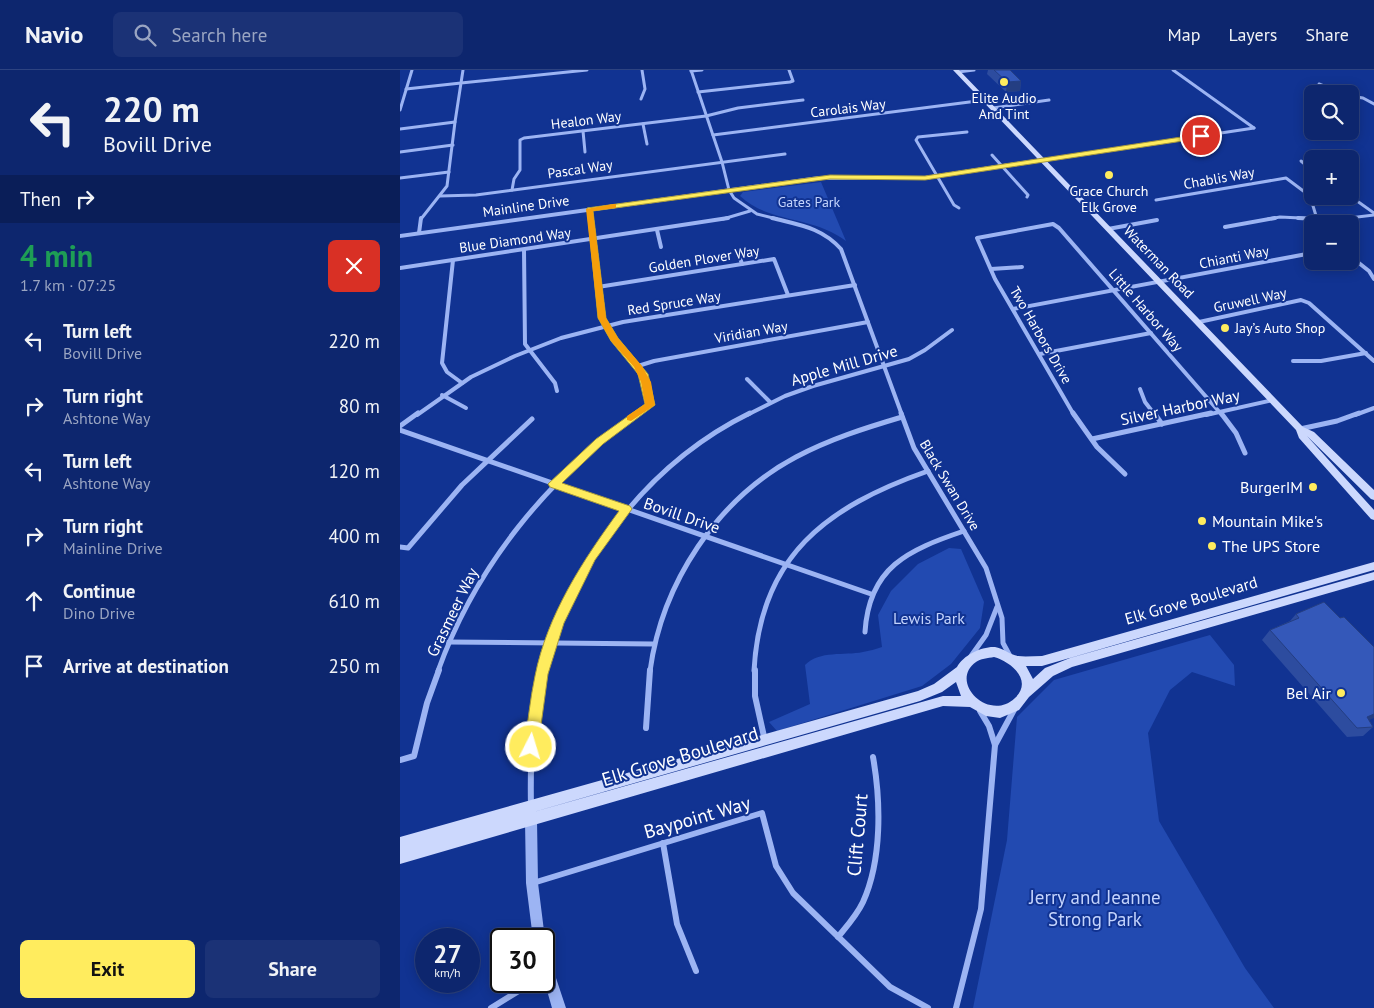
<!DOCTYPE html>
<meta charset="utf-8">
<style>
:root{--surface:#0d266e;--page:#1b3276;--text:#f1f3f6;--muted:#9aa5c2;--line:#2d4381;--accent:#ffec5e}
body{margin:0;font-family:"PT Sans",sans-serif;background:var(--page);color:var(--text);height:100vh;display:flex;flex-direction:column;font-size:19px;white-space:nowrap}
*{box-sizing:border-box;margin:0}
p{font-size:16px;color:var(--muted)}
.icon{flex:none;width:28px;height:28px;fill:none;stroke:currentColor;stroke-width:2;stroke-linecap:round;stroke-linejoin:round}
.map{position:relative;flex:1;overflow:hidden}
.side{display:flex;flex-direction:column;background:var(--surface);width:400px}
.side>*{flex:none}
.banner{background:#0d266e;color:var(--text);overflow:hidden}
.tools{position:absolute;left:904px;top:15px;display:grid;gap:10px}
.tools a{display:grid;place-items:center;width:55px;height:55px;border-radius:8px;background:var(--surface);box-shadow:0 2px 12px #0003,0 0 0 1px var(--line);font-size:25px}
.speed{position:absolute;left:15px;top:858px;display:flex;gap:10px;font-size:25px;font-weight:700;text-align:center}
.speed>*{display:grid;place-content:center;width:65px;height:65px;border-radius:50%;background:var(--surface);box-shadow:0 2px 12px #0003,0 0 0 1px var(--line);line-height:1}
.speed small{font-size:12px;font-weight:400}
.speed .limit{border:2px solid #111;border-radius:8px;background:#fff;color:#111}
.pin{position:absolute;display:grid;place-items:center;width:42px;height:42px;color:#fff;margin:-21px;border:2px solid #fff;border-radius:50%;box-shadow:0 1px 5px #0007}
.me{position:absolute;width:55px;margin:-28px;rotate:5deg;stroke-linejoin:round;filter:drop-shadow(0 0 4px #0008)}
.turn{display:flex;align-items:center;gap:18px;height:105px;padding:0 20px;font-size:22px}
.turn .icon{width:65px;height:65px;stroke-width:2.5}
.turn b{display:block;font-size:35px;line-height:42px}
.then{display:flex;align-items:center;height:48px;padding:0 20px;background:#0003;gap:10px;font-size:19px}
.round{display:grid;place-items:center;flex:none;width:52px;height:52px;border-radius:8px;background:var(--page)}
.headline{display:flex;align-items:center;justify-content:space-between;height:85px;padding:0 20px}
h1{font-size:30px;font-weight:700;line-height:38px;color:#1e9e55}
.button{display:flex;gap:10px;margin-top:auto;padding:10px 20px}
.button a{flex:1;height:58px;border-radius:8px;background:var(--accent);color:#111;font-size:20px;font-weight:700;line-height:58px;text-align:center}
.button a+a{background:var(--page);color:var(--text)}
ul{padding:0;list-style:none}
li{display:flex;align-items:center;gap:15px;height:65px;padding:0 20px}
li div{flex:1}
li b{display:block;font-size:19px}
li em{font-style:normal}
header{display:flex;align-items:center;gap:30px;box-sizing:border-box;height:70px;padding:0 25px;background:var(--surface);border-bottom:1px solid var(--line)}
header strong{font-size:24px}
nav{display:flex;gap:28px;margin-inline-start:auto;font-size:18px}
.search{width:350px;height:45px;background:var(--page);display:flex;align-items:center;gap:12px;box-sizing:border-box;padding:0 18px;border-radius:8px;color:var(--muted);font-size:19px}
main{display:flex;flex:1;min-height:0}
.map>svg:first-child{display:block}
</style>
<header>
<strong>Navio</strong>
<div class="search"><svg class="icon" aria-label="search" viewBox="0 0 24 24"><circle cx="10" cy="10" r="6"/><path d="M15 15l6 6"/></svg>Search here</div>
<nav><a>Map</a><a>Layers</a><a>Share</a></nav>
</header>
<main>
<section class="side">
<div class="banner">
<div class="turn"><svg class="icon" aria-label="left" viewBox="0 0 24 24"><path d="M17 20v-9H6M10 6l-5 5 5 5"/></svg><div><b>220 m</b>Bovill Drive</div></div>
<div class="then">Then<svg class="icon" aria-label="right" viewBox="0 0 24 24"><path d="M7 20v-9h11M14 6l5 5-5 5"/></svg></div>
</div>
<div class="headline"><div><h1>4 min</h1><p>1.7 km · 07:25</p></div><a class="round" style="background:#d93025;color:#fff"><svg class="icon" aria-label="close" viewBox="0 0 24 24"><path d="M6 6l12 12M18 6L6 18"/></svg></a></div>
<ul>
<li><svg class="icon" aria-label="left" viewBox="0 0 24 24"><path d="M17 20v-9H6M10 6l-5 5 5 5"/></svg><div><b>Turn left</b><p>Bovill Drive</p></div><em>220 m</em></li>
<li><svg class="icon" aria-label="right" viewBox="0 0 24 24"><path d="M7 20v-9h11M14 6l5 5-5 5"/></svg><div><b>Turn right</b><p>Ashtone Way</p></div><em>80 m</em></li>
<li><svg class="icon" aria-label="left" viewBox="0 0 24 24"><path d="M17 20v-9H6M10 6l-5 5 5 5"/></svg><div><b>Turn left</b><p>Ashtone Way</p></div><em>120 m</em></li>
<li><svg class="icon" aria-label="right" viewBox="0 0 24 24"><path d="M7 20v-9h11M14 6l5 5-5 5"/></svg><div><b>Turn right</b><p>Mainline Drive</p></div><em>400 m</em></li>
<li><svg class="icon" aria-label="ahead" viewBox="0 0 24 24"><path d="M12 20V5M6 11l6-6 6 6"/></svg><div><b>Continue</b><p>Dino Drive</p></div><em>610 m</em></li>
<li><svg class="icon" aria-label="arrive" viewBox="0 0 24 24"><path d="M6 21V4h12l-3 4 3 4H6"/></svg><div><b>Arrive at destination</b></div><em>250 m</em></li>
</ul>
<div class="button"><a>Exit</a><a>Share</a></div>
</section>
<div class="map">
<svg width="974" height="938" viewBox="0 0 974 938">
<rect width="100%" height="100%" fill="#113392"/>
<g fill="#224ab1">
<path d="M421,112L446,171C412,145 370,154 340,126L343,122Z"/>
<path d="M549,478L561,479L584,532L580,558L551,594L522,616L377,661L369,652L410,634L405,595C420,580 444,586 463,582C469,581 476,579 482,577L478,545L491,521L518,494Z"/>
<polygon points="810,565 834,595 835,616 792,602 770,620 748,663 759,751 845,898 874,938 573,938 607,770 617,647 654,610"/>
</g>
<g fill="none" stroke-linecap="round" stroke-linejoin="round">
<g stroke="#9cb4f3" stroke-width="3">
<polyline points="291,0 322,92 329,120 334,128 357,144 377,149"/>
<polyline points="773,0 854,58"/>
<polyline points="291,1 302,0"/>
<polyline points="558,2 574,0"/>
<polyline points="919,14 943,24"/>
<polyline points="6,19 61,13 63,0"/>
<polyline points="298,22 390,12 393,11 389,0"/>
<polyline points="950,26 963,28 974,34"/>
<polyline points="241,29 245,19 242,0"/>
<polyline points="593,38 649,30"/>
<polyline points="0,40 12,0"/>
<polyline points="55,52 61,13 187,0"/>
<polyline points="243,54 247,74"/>
<polyline points="0,59 55,52 47,116 21,149"/>
<polyline points="183,61 185,82"/>
<polyline points="313,65 585,30"/>
<polyline points="0,82 53,75"/>
<polyline points="592,85 628,125 627,127"/>
<polyline points="642,90 854,58"/>
<polyline points="901,91 912,100"/>
<polyline points="0,108 49,102"/>
<polyline points="112,120 114,109 120,100 120,70 124,68 306,46 338,38 403,30"/>
<polyline points="40,126 76,125 385,84"/>
<polyline points="950,126 974,143"/>
<polyline points="756,130 886,108 910,126 917,149"/>
<polyline points="559,138 554,135 516,70 518,67 567,62"/>
<polyline points="189,139 190,149"/>
<polyline points="323,149 350,141"/>
<polyline points="868,149 880,147 921,149"/>
<polyline points="941,149 974,145"/>
</g>
<g stroke="#9cb4f3" stroke-width="4">
<polyline points="190,148 202,248 214,269 243,304 250,335 237,345"/>
<path d="M372,148C399,155 421,157 441,179L502,345"/>
<polyline points="898,148 935,150 951,148"/>
<polyline points="916,148 918,154"/>
<polyline points="825,157 875,148"/>
<polyline points="708,159 757,150"/>
<polyline points="257,160 261,177"/>
<polyline points="19,163 21,148"/>
<polyline points="124,180 125,274 155,313 157,321"/>
<polyline points="338,182 342,194"/>
<polyline points="950,186 969,201 974,209"/>
<polyline points="53,190 42,293 47,302 62,313"/>
<polyline points="0,198 328,148"/>
<polyline points="591,199 622,197"/>
<polyline points="198,217 374,189 388,225"/>
<polyline points="613,239 912,183"/>
<polyline points="799,252 901,230 909,233 974,291"/>
<polyline points="640,284 751,263"/>
<polyline points="893,291 921,291 966,283"/>
<polyline points="238,296 254,291 468,252"/>
<polyline points="347,309 370,332"/>
<polyline points="740,319 745,332 755,345"/>
<polyline points="42,325 66,338"/>
<polyline points="17,345 71,307 115,286 161,268 223,252 455,215"/>
<polyline points="347,345 385,326 413,316 509,289 525,280 552,260"/>
<polyline points="674,345 595,209 577,168 653,154 659,158 822,345"/>
<polyline points="806,345 873,330"/>
<polyline points="955,345 974,338"/>
</g>
<g stroke="#9cb4f3" stroke-width="5">
<polyline points="501,343 514,378 586,498 602,548 603,573 610,586"/>
<polyline points="673,343 697,377 725,404"/>
<polyline points="754,343 762,354"/>
<polyline points="821,343 836,363 845,383"/>
<polyline points="0,356 18,343"/>
<polyline points="900,359 937,351 959,343"/>
<polyline points="0,360 471,524"/>
<polyline points="692,369 811,343"/>
<polyline points="0,477 8,478 62,415 132,349"/>
<path d="M465,562C469,497 508,480 564,461"/>
<polyline points="48,572 253,574"/>
<polyline points="571,586 586,565 597,537"/>
<path d="M38,601C76,495 148,408 239,343"/>
<path d="M144,601C172,493 248,393 350,343"/>
<path d="M250,601C262,513 317,429 396,387C430,369 465,358 502,347"/>
<path d="M354,601C360,486 426,437 528,401"/>
</g>
<g stroke="#9cb4f3" stroke-width="6">
<polyline points="355,600 355,626 365,671"/>
<polyline points="246,658 250,600"/>
<polyline points="595,675 615,638"/>
<polyline points="0,690 14,686 27,633 39,600"/>
<path d="M131,737C130,690 132,646 144,600"/>
<polyline points="263,773 277,854 296,901"/>
<polyline points="133,813 362,743 376,796 393,823 490,917 528,938"/>
<path d="M438,867C447,856 457,845 463,832C482,790 481,732 473,687"/>
<polyline points="91,938 135,911"/>
<polyline points="556,938 581,839 595,675 589,656 580,641"/>
</g>
<g fill="#9cb4f3" fill-rule="evenodd">
<polygon points="642,88 645,90 644,91 525,110 419,110 0,168 0,164 419,106 525,106"/>
<polygon points="131,744 135,746 137,750 138,813 145,869 144,873 144,869 133,869 126,813 125,750 127,746"/>
<polygon points="144,884 148,886 150,890 166,938 152,938 144,910"/>
</g>
<g fill="#ccd8fd" fill-rule="evenodd">
<polygon points="553,0 559,0 903,357 914,362 974,420 974,430 971,429 907,366 974,440 974,450 971,449 899,368 896,360"/>
<path d="M974,492V500L642,596H626L633,609L645,598L670,588L974,502V510L672,597L653,606L629,627L619,640L600,648L586,646L570,637L543,636L0,794V767L518,621L534,614L557,597C563,585 583,576 595,577C603,578 610,585 618,586C625,587 634,586 642,586ZM594,587C612,592 633,611 615,628C589,653 548,612 576,592C580,589 588,588 594,587ZM556,612L561,626H543L130,743L520,631L542,622Z"/>
</g>
</g>
<g fill="#2d4c9f">
<polygon points="588,0 610,0 621,11 620,21 606,22 587,4"/>
<polygon points="924,532 969,650 973,657 963,666 947,667 862,570 870,560 890,551 896,544"/>
</g>
<g fill="#243e82">
<polygon points="621,11 620,21 606,22 607,12"/>
<polygon points="974,644 974,648 956,656 967,647"/>
</g>
<g fill="#3458b9" stroke="#243e82">
<polygon points="594,0 610,0 621,11 607,12"/>
<polygon points="924,532 940,548 944,547 974,577 974,644 967,647 973,657 957,658 870,560 899,548 896,544"/>
</g>
<path fill="#ffec5e" stroke="#a6993d" d="M801,64L803,68L525,110L430,109L193,141L206,248L218,268L248,304L255,335L203,374L162,413L230,436L232,439L195,490L164,553L148,604L138,677L136,682L131,684L126,682L124,677C128,653 130,629 135,606C147,545 183,490 219,441L150,417L148,414L196,369L245,334L238,304L211,271L198,248L187,138L430,105L525,106Z"/>
<polygon fill="#f59e0b" points="213,134 216,134 216,138 193,141 206,248 218,268 242,296 251,312 255,335 231,351 227,350 227,346 245,334 241,312 234,297 211,271 198,248 186,139"/>
<g fill="#ffec5e" stroke="#113392" stroke-width="2">
<circle cx="604" cy="12" r="5"/>
<circle cx="709" cy="105" r="5"/>
<circle cx="825" cy="258" r="5"/>
<circle cx="913" cy="417" r="5"/>
<circle cx="802" cy="451" r="5"/>
<circle cx="812" cy="476" r="5"/>
<circle cx="941" cy="623" r="5"/>
</g>
<g text-anchor="middle" dominant-baseline="central" stroke-width="4" stroke-linejoin="round" paint-order="stroke">
<g font-size="14" fill="#fff" stroke="#113392">
<text x="604" y="28">Elite Audio<tspan x="604" dy="16">And Tint</tspan></text>
<text x="709" y="121">Grace Church<tspan x="709" dy="16">Elk Grove</tspan></text>
<text x="835" y="258" text-anchor="start">Jay’s Auto Shop</text>
</g>
<g font-size="14" fill="#fff" stroke="#113392">
<text transform="translate(448 38) rotate(-7)">Carolais Way</text>
<text transform="translate(186 50) rotate(-7)">Healon Way</text>
<text transform="translate(180 99) rotate(-8)">Pascal Way</text>
<text transform="translate(819 108) rotate(-10)">Chablis Way</text>
<text transform="translate(126 136) rotate(-8)">Mainline Drive</text>
<text transform="translate(115 170) rotate(-8)">Blue Diamond Way</text>
<text transform="translate(834 187) rotate(-11)">Chianti Way</text>
<text transform="translate(304 189) rotate(-9)">Golden Plover Way</text>
<text transform="translate(759 192) rotate(46)">Waterman Road</text>
<text transform="translate(850 230) rotate(-12)">Gruwell Way</text>
<text transform="translate(274 233) rotate(-9)">Red Spruce Way</text>
<text transform="translate(746 240) rotate(49)">Little Harbor Way</text>
<text transform="translate(351 262) rotate(-10)">Viridian Way</text>
<text transform="translate(641 265) rotate(60)">Two Harbors Drive</text>
<text transform="translate(550 415) rotate(59)">Black Swan Drive</text>
</g>
<g font-size="14" fill="#c4d4fd" stroke="#113392">
<text x="409" y="132">Gates Park</text>
</g>
<g font-size="16" fill="#fff" stroke="#113392">
<text transform="translate(444 295) rotate(-16)">Apple Mill Drive</text>
<text transform="translate(780 337) rotate(-12)">Silver Harbor Way</text>
<text transform="translate(282 445) rotate(19)">Bovill Drive</text>
<text transform="translate(791 530) rotate(-16)">Elk Grove Boulevard</text>
<text transform="translate(52 542) rotate(-64)">Grasmeer Way</text>
</g>
<g font-size="16" fill="#fff" stroke="#113392" text-anchor="end">
<text x="903" y="417">BurgerIM</text>
<text x="812" y="451" text-anchor="start">Mountain Mike's</text>
<text x="822" y="476" text-anchor="start">The UPS Store</text>
<text x="931" y="623">Bel Air</text>
</g>
<g font-size="16" fill="#c4d4fd" stroke="#113392">
<text x="529" y="548">Lewis Park</text>
</g>
<g font-size="19" fill="#fff" stroke="#113392">
<text transform="translate(280 686) rotate(-17)">Elk Grove Boulevard</text>
<text transform="translate(297 747) rotate(-16)">Baypoint Way</text>
<text transform="translate(457 765) rotate(-85)">Clift Court</text>
</g>
<g font-size="19" fill="#c4d4fd" stroke="#113392">
<text x="695" y="827">Jerry and Jeanne<tspan x="695" dy="22">Strong Park</tspan></text>
</g>
</g>
</svg>
<div class="tools">
<a><svg class="icon" aria-label="search" viewBox="0 0 24 24"><circle cx="10" cy="10" r="6"/><path d="M15 15l6 6"/></svg></a>
<a>+</a>
<a>−</a>
</div>
<div class="speed"><div>27<small>km/h</small></div><div class="limit">30</div></div>
<div class="pin" style="left:801px;top:66px;background:#d93025"><svg class="icon" aria-label="arrive" viewBox="0 0 24 24"><path d="M6 21V4h12l-3 4 3 4H6"/></svg></div>
<svg class="me" style="left:131px;top:677px" viewBox="-20 -20 40 40"><circle r="17" fill="#ffec5e" stroke="#fff" stroke-width="3"/><path d="M0-11L8 9 0 5-8 9z" fill="#fff"/></svg>
</div>
</main>
